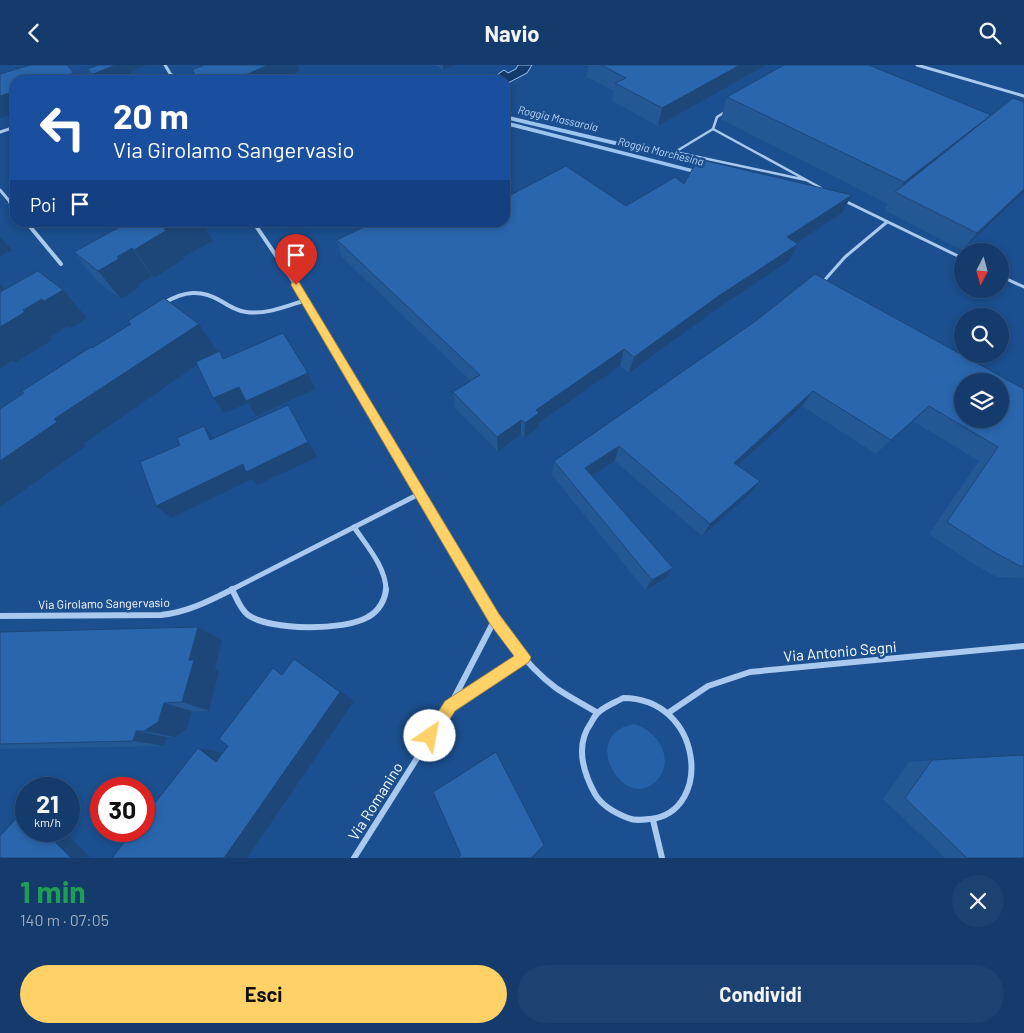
<!DOCTYPE html>
<html lang="it">
<meta charset="utf-8">
<style>
:root{--surface:#143b6b;--page:#1d4271;--text:#f1f3f6;--muted:#9dadc1;--line:#33557e;--accent:#ffd166}
body{margin:0;font-family:Barlow,sans-serif;background:var(--page);color:var(--text);height:100vh;display:flex;flex-direction:column;font-size:19px;white-space:nowrap}
*{box-sizing:border-box;margin:0}
p{font-size:16px;color:var(--muted)}
.icon{flex:none;width:28px;height:28px;fill:none;stroke:currentColor;stroke-width:2;stroke-linecap:round;stroke-linejoin:round}
.map{position:relative;height:793px;overflow:hidden}
.side{display:flex;flex-direction:column;background:var(--surface);flex:1}
.side>*{flex:none}
.hud{position:absolute;left:10px;top:10px;width:500px;height:152px;border-radius:15px;box-shadow:0 2px 8px #0003,0 0 0 1px var(--line);background:#1a4fa0;color:#fff;overflow:hidden}
.needle{width:32px;rotate:186deg}
.fabs{position:absolute;left:954px;top:178px;display:grid;gap:10px}
.fabs a{display:grid;place-items:center;width:55px;height:55px;border-radius:50%;background:var(--surface);box-shadow:0 2px 8px #0003,0 0 0 1px var(--line);font-size:25px}
.speed{position:absolute;left:15px;top:712px;display:flex;gap:10px;font-size:25px;font-weight:700;text-align:center}
.speed>*{display:grid;place-content:center;width:65px;height:65px;border-radius:50%;background:var(--surface);box-shadow:0 2px 8px #0003,0 0 0 1px var(--line);line-height:1}
.speed small{font-size:12px;font-weight:400}
.speed .limit{border:8px solid #d22;background:#fff;color:#111}
.pin{position:absolute;display:grid;place-items:center;width:42px;height:42px;color:#fff;margin:-51px -21px;border-radius:50% 50% 50% 0;rotate:-45deg;box-shadow:0 0 5px #0007}
.pin .icon{rotate:45deg}
.me{position:absolute;width:55px;margin:-28px;rotate:33deg;stroke-linejoin:round;filter:drop-shadow(0 0 4px #0008)}
.turn{display:flex;align-items:center;gap:18px;height:105px;padding:0 20px;font-size:22px}
.turn .icon{width:65px;height:65px;stroke-width:2.5}
.turn b{display:block;font-size:35px;line-height:42px}
.then{display:flex;align-items:center;height:48px;padding:0 20px;background:#0003;gap:10px;font-size:19px}
.round{display:grid;place-items:center;flex:none;width:52px;height:52px;border-radius:26px;background:var(--page)}
.summary{display:flex;align-items:center;justify-content:space-between;height:85px;padding:0 20px}
h1{font-size:30px;font-weight:700;line-height:38px;color:#1e9e55}
.cta{display:flex;gap:10px;margin-top:auto;padding:10px 20px}
.cta a{flex:1;height:58px;border-radius:30px;background:var(--accent);color:#111;font-size:20px;font-weight:700;line-height:58px;text-align:center}
.cta a+a{background:var(--page);color:var(--text)}
header{display:flex;justify-content:space-between;align-items:center;height:65px;padding:0 20px;background:var(--surface);font-size:22px;font-weight:700}
.map>svg:first-child{display:block}
</style>
<header><svg class="icon" aria-label="back" viewBox="0 0 24 24"><path d="M15 5l-7 7 7 7"/></svg>Navio<svg class="icon" aria-label="search" viewBox="0 0 24 24"><circle cx="10" cy="10" r="6"/><path d="M15 15l6 6"/></svg></header>
<div class="map">
<svg width="1024" height="793" viewBox="0 0 1024 793">
<rect width="100%" height="100%" fill="#1b4f8f"/>
<path fill="#2461a8" d="M634,659C657,665 676,694 657,715C626,750 576,670 634,659Z"/>
<polygon fill="#123a6d" stroke="#9cc4f0" points="518,0 532,0 527,8 506,19 505,15 499,15 494,12 504,5 508,8 516,4"/>
<g fill="none" stroke-linecap="round" stroke-linejoin="round">
<g fill="#9cc4f0" fill-rule="evenodd">
<polygon points="505,50 636,81 639,83 636,85 505,54"/>
<polygon points="505,56 704,107 705,108 702,110 505,60"/>
</g>
<g stroke="#a9c9ee" stroke-width="2.5">
<polyline points="713,64 717,52 725,47"/>
<polyline points="806,115 675,87 713,64 821,123"/>
<polyline points="845,136 849,138"/>
</g>
<g stroke="#a9c9ee" stroke-width="3">
<polyline points="847,137 962,193"/>
<polyline points="1000,211 1024,222"/>
<polyline points="822,218 845,192 887,157"/>
</g>
<g stroke="#a9c9ee" stroke-width="3">
<polyline points="165,0 174,15"/>
<polyline points="917,0 1024,31"/>
<polyline points="157,15 172,10"/>
<polyline points="0,67 15,62"/>
<polyline points="0,125 11,138"/>
</g>
<g stroke="#a9c9ee" stroke-width="4">
<polyline points="10,137 15,143"/>
<polyline points="27,158 61,199"/>
<polyline points="254,158 306,235 350,310"/>
<path d="M164,238C184,226 201,224 221,236C229,241 237,246 246,247C266,250 287,241 306,235"/>
</g>
<g stroke="#a9c9ee" stroke-width="5">
<polyline points="350,309 478,525"/>
<path d="M354,462C366,480 386,502 386,525"/>
<polyline points="231,525 421,428"/>
</g>
<g stroke="#a9c9ee" stroke-width="6">
<path d="M232,524C236,532 240,544 248,550C271,566 344,566 368,552C379,546 385,535 386,524"/>
<path d="M477,524C498,559 522,598 556,623C569,632 583,639 596,647"/>
<path d="M0,551L161,550C188,547 209,536 233,524"/>
<path d="M623,633C703,633 714,747 650,754C642,755 635,756 628,753C615,748 602,741 595,729C583,707 575,680 591,658C593,654 596,649 600,646C606,641 616,637 623,633Z"/>
<polyline points="451,641 524,592"/>
<polyline points="668,648 708,621 750,607 1024,581"/>
<polyline points="653,755 662,793"/>
<polyline points="354,793 450,641 495,554"/>
</g>
</g>
<g fill="#245895">
<polygon points="98,0 147,0 130,6 131,9 116,15 93,15 87,4"/>
<polygon points="435,0 456,0 443,5"/>
<polygon points="588,0 766,0 658,61 612,36 614,26 587,12"/>
<polygon points="727,32 988,53 1024,37 1024,127 962,185 884,145 888,139 721,54"/>
<polygon points="684,119 842,148 796,178 789,196 710,249 629,308 620,301 539,358 538,363 524,373 521,370 498,386 455,343 453,327 471,316 342,192 337,175 626,141"/>
<polygon points="127,158 203,158 213,176 183,192 184,194 154,213 152,211 138,220 140,222 121,234 97,216 74,187"/>
<polygon points="38,206 87,253 70,264 68,261 50,273 52,275 15,298 12,296 0,304 0,227"/>
<polygon points="757,255 1024,324 1024,513 997,512 970,497 929,469 979,396 913,356 876,389 802,341 737,400 750,429 702,471 615,396 592,411 673,503 665,514 645,525 552,410 554,396"/>
<polygon points="198,562 222,575 215,604 219,606 209,646 192,646 187,664 175,672 167,672 164,681 0,684 0,567"/>
<polygon points="932,695 1024,793 945,793 883,734 909,697"/>
</g>
<g fill="#1d4779">
<polygon points="116,0 147,0 130,6 131,9 116,15 97,15 93,9"/>
<polygon points="268,0 297,0 299,6 279,15 234,15"/>
<polygon points="443,0 456,0 443,5"/>
<polygon points="740,0 766,0 658,61 662,43"/>
<polygon points="74,8 78,15 52,15"/>
<polygon points="15,26 15,48 0,53 0,31"/>
<polygon points="991,50 975,73 897,128 904,117"/>
<polygon points="1024,124 1024,127 962,185 977,168"/>
<polygon points="852,130 842,148 778,190 787,172"/>
<polygon points="177,158 203,158 213,176 183,192 184,194 154,213 134,185 164,164"/>
<polygon points="0,172 12,185 0,191"/>
<polygon points="798,179 789,196 710,249 629,308 634,292 717,232"/>
<polygon points="132,183 152,211 138,220 140,222 121,234 98,206 117,192"/>
<polygon points="0,218 4,224 0,225"/>
<polygon points="63,225 87,253 70,264 44,236"/>
<polygon points="42,234 68,261 50,273 52,275 15,298 12,296 0,304 0,262 23,245"/>
<polygon points="199,259 217,286 83,379 86,381 0,442 0,396 54,354"/>
<polygon points="624,284 620,301 539,358 538,363 524,373 525,358 536,345"/>
<polygon points="308,308 315,324 256,351 248,338 224,348 213,333 239,322"/>
<polygon points="813,326 802,341 725,412 734,398"/>
<polygon points="288,340 317,392 257,420 252,414 171,453 156,441"/>
<polygon points="929,341 913,356 876,389 891,375"/>
<polygon points="521,355 521,370 498,386 497,372"/>
<polygon points="204,361 216,375 210,375"/>
<polygon points="619,381 615,396 582,417 585,403"/>
<polygon points="760,416 750,429 702,471 710,459"/>
<polygon points="673,503 665,514 645,525 652,515"/>
<polygon points="198,562 222,575 215,604 219,606 209,646 182,637 189,595"/>
<polygon points="294,594 354,636 247,793 224,793"/>
<polygon points="164,638 192,646 187,664 175,672 144,666"/>
<polygon points="136,666 167,672 164,681 133,676"/>
<polygon points="198,683 224,688 216,697"/>
<polygon points="44,766 64,766 90,792 71,793"/>
</g>
<g fill="#2a66ad" stroke="#1d4779" fill-rule="evenodd">
<polygon points="30,0 67,0 74,8 52,15 15,15 15,26 0,31 0,9"/>
<polygon points="99,0 116,0 93,9 87,4"/>
<polygon points="204,0 268,0 234,15 186,15 197,12 192,5"/>
<polygon points="601,0 740,0 662,43 615,18 626,13"/>
<polygon points="784,0 869,0 991,50 904,117 727,32"/>
<polygon points="1013,33 1024,37 1024,124 977,168 895,127"/>
<polygon points="698,94 852,130 787,172 798,179 717,232 634,292 624,284 536,345 539,348 525,358 521,355 497,372 453,327 480,310 337,175 372,158 505,158 505,133 566,101 626,141 675,112 684,119"/>
<polygon points="127,158 177,158 164,164 167,165 134,185 132,183 117,192 119,194 98,206 74,187"/>
<polygon points="38,206 63,225 44,236 42,234 23,245 25,247 0,262 0,227"/>
<path d="M815,209L1024,324V501H1020L992,486L947,457L998,382L929,341L891,375L813,326L734,398L760,416L710,459L619,381L585,403L673,503L652,515L554,396L757,255ZM962,316H1000V354H962Z"/>
<polygon points="164,233 199,259 54,354 57,357 0,396 0,344 24,328 22,326 91,282 92,283 131,259 128,256"/>
<polygon points="283,268 308,308 246,336 239,322 213,333 196,297 220,286 223,294"/>
<polygon points="288,340 308,377 246,407 243,399 156,441 140,397 180,380 177,373 204,361 210,375"/>
<polygon points="198,562 189,595 194,595 182,637 164,638 158,657 144,666 136,666 133,676 0,679 0,567"/>
<polygon points="294,594 340,627 224,793 112,793 133,766 144,766 144,752 198,683 216,697 228,681 219,674 273,603 282,610"/>
<polygon points="496,687 544,780 531,793 458,793 461,790 433,727"/>
<polygon points="1024,690 1024,793 967,793 905,733 932,695"/>
<polygon points="24,745 26,748 26,766 44,766 71,793 0,793 0,771"/>
</g>
<polygon fill="#ffd166" stroke="#a68842" points="292,217 299,217 499,549 531,592 529,597 455,646 436,676 430,679 425,676 423,671 445,636 514,591 490,559 291,220"/>
<g text-anchor="middle" dominant-baseline="central" stroke-width="5" stroke-linejoin="round" paint-order="stroke">
<g font-size="11" font-style="italic" fill="#b5d3f5" stroke="#1b4f8f">
<text transform="translate(558 53) rotate(13)">Roggia Massarola</text>
<text transform="translate(661 86) rotate(14)">Roggia Marchesina</text>
</g>
<g font-size="12" fill="#fff" stroke="#1b4f8f">
<text transform="translate(104 538) rotate(-1)">Via Girolamo Sangervasio</text>
</g>
<g font-size="15" fill="#fff" stroke="#1b4f8f">
<text transform="translate(840 586) rotate(-5)">Via Antonio Segni</text>
<text transform="translate(375 736) rotate(-58)">Via Romanino</text>
</g>
</g>
</svg>
<div class="fabs">
<a><svg class="needle" viewBox="-14 -14 28 28"><path d="M0-13l5 13h-10z" fill="#e53935"/><path d="M0 13l5-13h-10z" fill="#9dadc1"/></svg></a>
<a><svg class="icon" aria-label="search" viewBox="0 0 24 24"><circle cx="10" cy="10" r="6"/><path d="M15 15l6 6"/></svg></a>
<a><svg class="icon" aria-label="layers" viewBox="0 0 24 24"><path d="M12 4l9 5-9 5-9-5zM3 14l9 5 9-5"/></svg></a>
</div>
<div class="speed"><div>21<small>km/h</small></div><div class="limit">30</div></div>
<div class="pin" style="left:296px;top:220px;background:#d93025"><svg class="icon" aria-label="arrive" viewBox="0 0 24 24"><path d="M6 21V4h12l-3 4 3 4H6"/></svg></div>
<svg class="me" style="left:430px;top:671px" viewBox="-20 -20 40 40"><circle r="19" fill="#fff"/><path d="M0-13L10 11 0 6-10 11z" fill="#ffd166"/></svg>
<div class="hud">
<div class="turn"><svg class="icon" aria-label="left" viewBox="0 0 24 24"><path d="M17 20v-9H6M10 6l-5 5 5 5"/></svg><div><b>20 m</b>Via Girolamo Sangervasio</div></div>
<div class="then">Poi<svg class="icon" aria-label="arrive" viewBox="0 0 24 24"><path d="M6 21V4h12l-3 4 3 4H6"/></svg></div>
</div>
</div>
<section class="side">
<div class="summary"><div><h1>1 min</h1><p>140 m · 07:05</p></div><a class="round"><svg class="icon" aria-label="close" viewBox="0 0 24 24"><path d="M6 6l12 12M18 6L6 18"/></svg></a></div>
<div class="cta"><a>Esci</a><a>Condividi</a></div>
</section>
